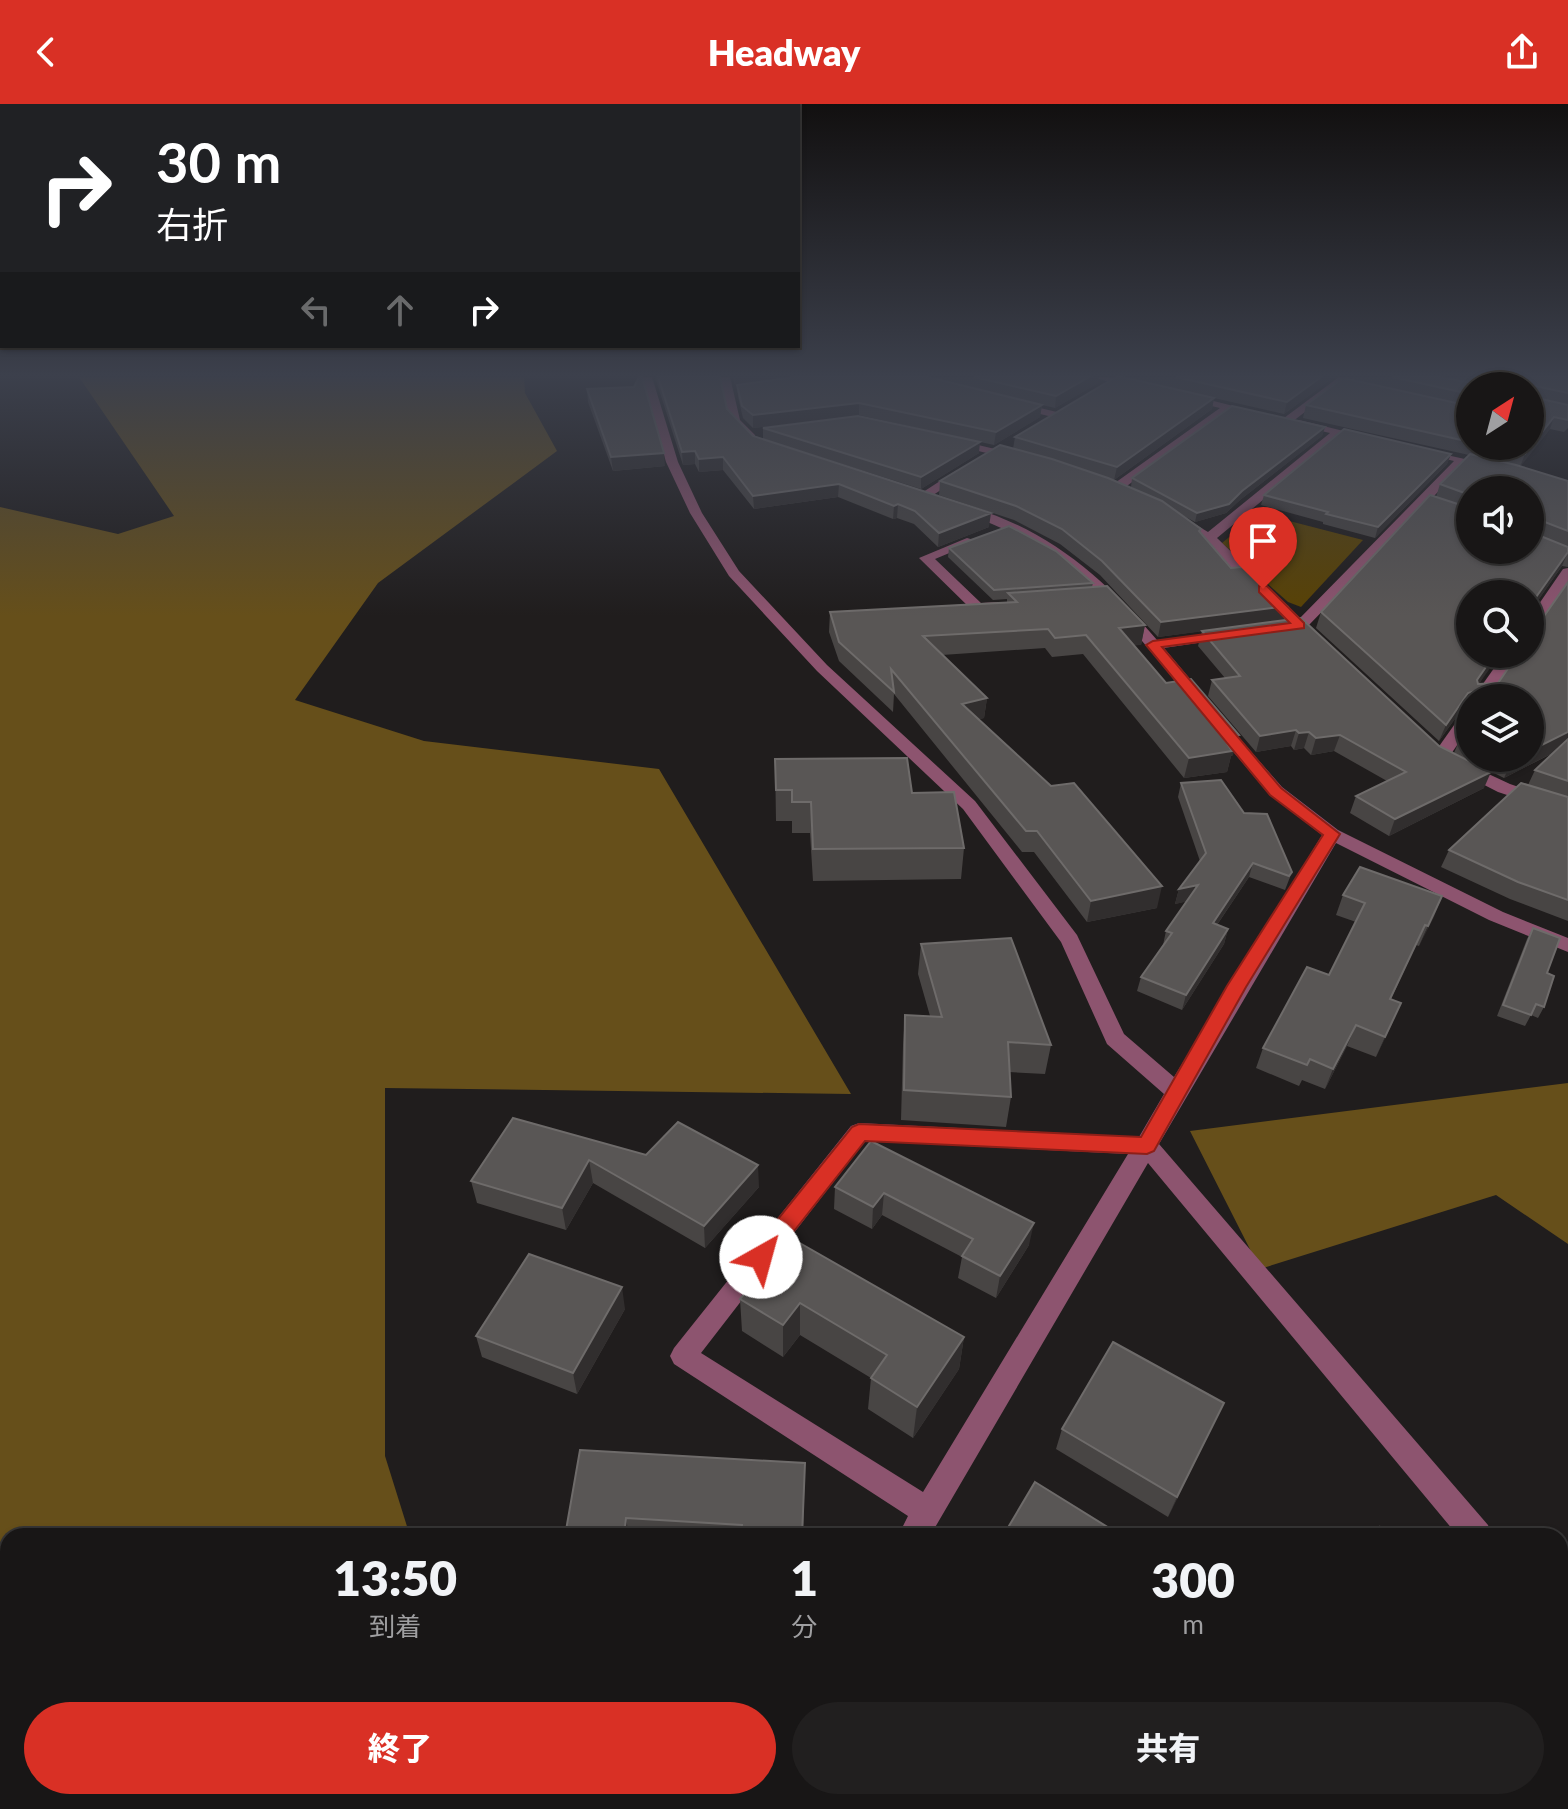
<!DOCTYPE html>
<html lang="ja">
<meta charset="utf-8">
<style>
:root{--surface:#181616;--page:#211f1f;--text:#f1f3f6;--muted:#9f9fa1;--line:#363535;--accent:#d93025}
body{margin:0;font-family:Lato,"Noto Sans JP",sans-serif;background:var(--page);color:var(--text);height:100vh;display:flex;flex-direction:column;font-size:30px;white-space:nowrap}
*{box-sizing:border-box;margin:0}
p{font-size:26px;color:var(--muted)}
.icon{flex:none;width:44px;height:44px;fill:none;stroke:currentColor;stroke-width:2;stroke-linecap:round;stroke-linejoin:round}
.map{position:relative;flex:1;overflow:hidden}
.side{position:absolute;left:0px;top:1424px;width:1568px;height:282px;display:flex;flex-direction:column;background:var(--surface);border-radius:24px 24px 0 0;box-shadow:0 2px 6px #0004,0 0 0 2px var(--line)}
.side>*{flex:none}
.top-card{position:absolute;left:0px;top:0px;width:800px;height:244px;box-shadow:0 2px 6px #0004,0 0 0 2px var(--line);background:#202124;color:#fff;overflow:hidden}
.needle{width:52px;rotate:36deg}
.tools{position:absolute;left:1456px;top:268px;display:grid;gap:16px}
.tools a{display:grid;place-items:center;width:88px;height:88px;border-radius:50%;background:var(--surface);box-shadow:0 2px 6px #0004,0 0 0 2px var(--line);font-size:40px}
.pin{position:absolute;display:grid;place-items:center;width:68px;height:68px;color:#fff;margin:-82px -34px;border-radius:50% 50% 50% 0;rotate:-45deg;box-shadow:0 0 8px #0007}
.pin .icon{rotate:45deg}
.me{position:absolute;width:88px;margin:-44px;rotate:38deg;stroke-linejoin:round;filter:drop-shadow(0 0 6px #0008)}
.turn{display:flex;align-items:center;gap:28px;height:168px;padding:0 24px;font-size:36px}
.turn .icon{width:104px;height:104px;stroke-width:2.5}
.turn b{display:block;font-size:56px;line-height:68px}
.lanes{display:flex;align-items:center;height:76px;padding:0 24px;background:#0003;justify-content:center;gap:40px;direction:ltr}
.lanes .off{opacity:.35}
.eta{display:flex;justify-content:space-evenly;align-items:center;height:136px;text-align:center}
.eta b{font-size:48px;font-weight:800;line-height:56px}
.action{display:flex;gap:16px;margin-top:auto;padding:16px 24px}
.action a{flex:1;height:92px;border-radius:48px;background:var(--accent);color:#fff;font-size:32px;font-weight:800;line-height:92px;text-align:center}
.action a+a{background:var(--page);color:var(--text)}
header{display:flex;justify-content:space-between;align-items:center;height:104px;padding:0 24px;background:var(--accent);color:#fff;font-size:36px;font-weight:800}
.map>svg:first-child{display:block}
</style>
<header><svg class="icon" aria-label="back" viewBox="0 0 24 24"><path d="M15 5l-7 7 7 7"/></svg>Headway<svg class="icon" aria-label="share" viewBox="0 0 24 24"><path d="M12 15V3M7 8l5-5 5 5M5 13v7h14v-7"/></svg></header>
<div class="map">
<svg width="1568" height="1705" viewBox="0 0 1568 1705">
<rect width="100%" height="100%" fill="#201d1d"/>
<polygon fill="#594204" points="1258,409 1363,436 1301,503 1288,498 1222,439"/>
<g fill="#664f1a">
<polygon points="79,273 524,273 525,289 557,347 378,479 295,596 424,637 659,665 851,990 385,984 385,1352 410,1432 8,1432 8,1698 446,1698 447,1705 0,1705 0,403 118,430 174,412"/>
<polygon points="1568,979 1568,1140 1496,1091 1260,1165 1190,1027"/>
</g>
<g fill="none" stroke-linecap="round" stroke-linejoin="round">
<g fill="#8d546f" fill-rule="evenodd">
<path d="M642,273H652L678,358L702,409L739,467L827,561L975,697L1077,831L1124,930L1174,973L1322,731L1270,691L1214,625V619H1226L1282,683L1338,726L1503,808L1568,834V848L1489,816L1336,739L1159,1040L1488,1421L1492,1432H1458L1148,1059L930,1432H898L908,1412L674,1260L670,1252L674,1244L851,1022L859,1019L1139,1033L1164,990L1107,940L1061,838L963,705L817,567L729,472L690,409L666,358ZM865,1037L1128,1050L923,1388L701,1249Z"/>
<polygon points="720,273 730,273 740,316 755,331 755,335 747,335 730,317"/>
<polygon points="1092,273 1109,273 1140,282 1135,285"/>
<polygon points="1339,273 1350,273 1292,318 1284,318 1284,314"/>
<polygon points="1186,290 1261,309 1256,312 1230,306 1120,387 1112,387 1112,381 1220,304 1182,295 1181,293"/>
<polygon points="1015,298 1061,309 1062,311 1057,314 1011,303 1011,299"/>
<polygon points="1299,316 1372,334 1366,337 1340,332 1217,434 1300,514 1454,357 1420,349 1420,345 1496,362 1490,366 1465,360 1308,522 1318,532 1311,536 1297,527 1283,526 1283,520 1289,519 1204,437 1173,416 1183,413 1208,428 1330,329 1295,321 1294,319"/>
<polygon points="953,335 1020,351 1022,353 1016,356 949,340 947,338"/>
<polygon points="957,366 967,369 927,395 917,392"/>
<path d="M966,402C1047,424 1104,474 1157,536L1229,528V534L1224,535L1164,544L1206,594V600H1194C1121,512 1077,446 962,409L960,406Z"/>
<polygon points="967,434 978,437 935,455 981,499 1000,498 1007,502 1005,505 973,507 919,454"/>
<polygon points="1568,464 1568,478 1535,526 1530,527 1530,513 1563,465"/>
<polygon points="1504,550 1518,550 1489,594 1473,594"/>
<polygon points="1470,605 1470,622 1447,656 1435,656 1433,652 1435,648 1464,607"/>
<polygon points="1465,659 1510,680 1568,700 1568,711 1498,688 1459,668 1457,664"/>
<polygon points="1560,1515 1568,1519 1568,1556 1560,1553"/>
<polygon points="845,1698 879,1698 882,1705 848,1705"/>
</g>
</g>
<g fill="#484544" fill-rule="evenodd">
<polygon points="655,273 720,273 727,305 753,332 989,423 938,443 914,420 897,414 893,415 838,393 754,405 723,366 699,368 695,360 683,361"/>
<polygon points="733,273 1099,273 1098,279 1055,304 1038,300 1042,301 1040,313 994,341 859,311 753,324 743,314 738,293 737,281 740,280 735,281"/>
<polygon points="1124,273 1334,273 1284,310 1214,294 1212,305 1114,376 1139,387 1131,383 1132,374 1325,323 1322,332 1240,396 1226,409 1195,418 1175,407 1201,425 1200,429 1231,464 1287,502 1283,517 1484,684 1389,732 1350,709 1356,692 1387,677 1334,647 1311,651 1304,644 1294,646 1291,642 1256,648 1208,592 1212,576 1225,574 1198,542 1202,527 1158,533 1100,471 1060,440 1014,416 939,391 940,377 1013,345 1015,333"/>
<path d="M1352,273H1568V324L1564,328L1550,325L1520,362L1568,377V463L1562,462L1534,502L1535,514L1544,512L1568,478V817L1510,795L1441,763L1449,746L1528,681L1535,666L1553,649L1504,674L1454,649L1461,632L1470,620V654H1530V594H1470V603L1462,605L1439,637L1316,524L1321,508L1436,393L1440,380L1469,351L1303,314L1306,301L1351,276ZM1530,282V342H1470V290ZM1470,386L1530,446H1470ZM1530,490V550L1498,579L1479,580Z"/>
<polygon points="587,285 665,362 613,367 588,298"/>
<polygon points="763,324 979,349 921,385 763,335"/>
<polygon points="1451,350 1447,360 1375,434 1323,420 1323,418 1261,401 1264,391"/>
<polygon points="949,444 1093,479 1092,483 1145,521 1141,541 1134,541 1166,579 1233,651 1231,652 1227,668 1184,674 1083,550 1052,553 1045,544 942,551 987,594 984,614 979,615 1157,804 1087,818 1034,748 1022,748 894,590 893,608 839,557 829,528 830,508 1007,498 1007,495 993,496 948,453"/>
<polygon points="775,655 912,689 964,744 961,775 813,777 810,729 792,729 792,717 776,717"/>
<polygon points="1181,679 1244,709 1292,768 1285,786 1249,773 1217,821 1228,825 1224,840 1182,906 1137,887 1141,873 1163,841 1166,827 1187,797 1175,800 1179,785 1200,757 1178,693"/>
<polygon points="1343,791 1442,792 1419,842 1416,841 1391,895 1401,899 1376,953 1347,942 1325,985 1302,976 1299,982 1256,964 1263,944 1329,871 1356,818 1336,811"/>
<polygon points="1533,824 1547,869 1544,903 1538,914 1531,911 1525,922 1497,912 1527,835"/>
<polygon points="921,840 1051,941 1045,970 1009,968 1011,993 1006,1023 901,1016 903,941 905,911 930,912 918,870"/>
<polygon points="513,1014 759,1083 705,1144 593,1079 566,1126 477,1099 471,1077"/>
<polygon points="871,1037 1029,1141 996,1194 958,1174 962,1153 882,1111 872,1125 834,1105 835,1083"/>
<polygon points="791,1134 964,1233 959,1265 913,1334 868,1305 871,1274 800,1231 783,1253 742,1227 740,1195"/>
<polygon points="625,1205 577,1290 482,1253 476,1232"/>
<polygon points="1224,1299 1168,1413 1056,1345 1062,1325"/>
<polygon points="805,1359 803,1432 565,1432"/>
<polygon points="978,1698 1147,1698 1154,1705 984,1705"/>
<polygon points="1384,1698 1469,1698 1477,1705 1379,1705"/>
</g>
<g fill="#312e2e">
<polygon points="735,273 804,273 735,281"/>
<polygon points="1089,273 1099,273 1098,279 1055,304 1056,292"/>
<polygon points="1321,273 1334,273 1284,310 1287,298"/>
<polygon points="1214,294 1212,305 1114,376 1117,363"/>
<polygon points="859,299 859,311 753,324 753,311"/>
<polygon points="1042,301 1040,313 994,341 996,328"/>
<polygon points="1554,313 1550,325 1520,363 1525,350"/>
<polygon points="1325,323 1322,332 1240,396 1226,409 1195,418 1197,409 1242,387"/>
<polygon points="980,338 979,349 921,385 921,373"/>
<polygon points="695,347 695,360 683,361 682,348"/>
<polygon points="664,349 665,362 613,367 611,353"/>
<polygon points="1451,350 1447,360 1375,434 1378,423"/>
<polygon points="723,353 723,366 699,368 699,355"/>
<polygon points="839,380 838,393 754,405 753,392"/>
<polygon points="898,400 897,414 893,415 894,402"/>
<polygon points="991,409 989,423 938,443 939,429"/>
<polygon points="1568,448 1562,462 1530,508 1534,496"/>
<polygon points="1287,502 1283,517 1158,533 1161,518"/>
<polygon points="1145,521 1141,541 1115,543 1119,524"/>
<polygon points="1495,550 1500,550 1474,587 1478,586 1475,594 1470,594 1470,603 1462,605 1439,637 1446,621"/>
<polygon points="987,594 984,614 960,620 962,600"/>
<polygon points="1296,626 1291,642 1256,648 1260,632"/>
<polygon points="1309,628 1304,644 1294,646 1299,629"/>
<polygon points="1568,628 1568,641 1504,674 1512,657 1517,654 1530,654 1530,647"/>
<polygon points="1239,631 1233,651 1231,652 1227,668 1184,674 1189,654 1223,633"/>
<polygon points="1340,631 1334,647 1311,651 1316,634"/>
<polygon points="1491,668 1484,684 1389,732 1395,715"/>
<polygon points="1253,759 1249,773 1208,834 1213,819"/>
<polygon points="1198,781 1194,796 1175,800 1179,785"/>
<polygon points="1162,782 1157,804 1087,818 1091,797"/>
<polygon points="1442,792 1434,813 1419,842 1428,822"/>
<polygon points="1228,825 1224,840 1182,906 1186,891"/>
<polygon points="1401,899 1392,920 1376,953 1385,933"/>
<polygon points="1356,921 1347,942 1325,985 1333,965"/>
<polygon points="589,1056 593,1079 566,1126 562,1104"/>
<polygon points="758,1061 759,1083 705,1144 704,1122"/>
<polygon points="884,1089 882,1111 872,1125 873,1103"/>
<polygon points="1034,1119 1029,1141 996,1194 1000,1172"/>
<polygon points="622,1183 625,1205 577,1290 573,1269"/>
<polygon points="800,1199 800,1231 783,1253 783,1221"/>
<polygon points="964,1233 959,1265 913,1334 917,1303"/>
<polygon points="1224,1299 1214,1320 1168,1413 1177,1393"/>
<polygon points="626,1414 629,1432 624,1432"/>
</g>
<g fill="#595655" stroke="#6e6b6a" stroke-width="2" fill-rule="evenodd">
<polygon points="639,273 642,273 664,349 611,353 587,285 634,283"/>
<polygon points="658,273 720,273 727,305 753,332 991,409 939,429 915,407 898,400 894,402 839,380 753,392 723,353 699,355 695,347 682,348"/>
<polygon points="794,273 928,273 1042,301 996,328 859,299 753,311 742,302 737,281"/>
<polygon points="974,273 1089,273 1056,292"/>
<polygon points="1116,273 1122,273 1214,294 1117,363 1015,333"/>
<polygon points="1176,273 1321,273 1287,298"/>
<polygon points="1392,273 1440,273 1476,280 1475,273 1568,273 1568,289 1535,282 1531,285 1532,293 1568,301 1568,316 1554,313 1525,350 1489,342 1530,342 1530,282 1470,282 1470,290"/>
<polygon points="1343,274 1470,302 1470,338 1306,301"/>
<polygon points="1232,302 1325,323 1242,387 1229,400 1197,409 1132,374"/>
<polygon points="858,312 980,338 921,373 763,324"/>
<polygon points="1344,325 1451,350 1378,423 1326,410 1328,408 1264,391"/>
<polygon points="1000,341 1052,355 1108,374 1162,397 1201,425 1199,427 1231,464 1242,463 1287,502 1161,518 1102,457 1062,425 1016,402 940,377"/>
<path d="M1470,350L1516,361L1568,377V427L1537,415L1533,418V429L1568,443V448L1534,496L1535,514L1544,512L1568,478V628L1530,647V594H1479L1478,586L1468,589L1446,621L1321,508L1430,391L1470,404V446H1530V386H1470V391L1440,380ZM1470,490H1530V550H1518L1498,579L1478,580L1477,576L1495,550H1470Z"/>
<polygon points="1009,422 1056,447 1093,479 994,486 949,444"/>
<polygon points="1107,482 1145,521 1119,524 1166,579 1191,575 1239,631 1223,633 1232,647 1189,654 1086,531 1055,534 1048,525 923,532 987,594 962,600 1051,682 1074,679 1162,782 1091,797 1037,727 1026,727 891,565 894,588 839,538 830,508 1017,498 1008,489"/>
<polygon points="1301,514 1439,642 1491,668 1395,715 1356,692 1406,668 1340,631 1316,634 1309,628 1299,629 1296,626 1260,632 1212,576 1240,572 1202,527"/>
<polygon points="1470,620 1470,636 1461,632"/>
<polygon points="1568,635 1568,677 1535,666"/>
<polygon points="907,654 912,689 954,688 964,744 813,745 811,698 792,698 792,686 776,686 775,655"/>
<polygon points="1221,676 1244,709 1267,710 1292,768 1289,772 1253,759 1213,819 1228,825 1186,891 1141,873 1172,829 1166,827 1198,781 1179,785 1206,749 1181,679"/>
<polygon points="1521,679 1568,693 1568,796 1518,778 1449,746"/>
<polygon points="1360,763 1442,792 1428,822 1425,821 1390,895 1401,899 1385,933 1356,921 1333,965 1310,955 1307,961 1263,944 1307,863 1329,871 1365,799 1343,791"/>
<polygon points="1533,824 1560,834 1547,869 1554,872 1544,903 1536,900 1531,911 1503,901"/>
<polygon points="1011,834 1051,941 1008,938 1011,993 904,986 905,911 942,913 921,840"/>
<polygon points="513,1014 646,1051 678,1018 758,1061 704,1122 589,1056 562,1104 471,1077"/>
<polygon points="871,1037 1034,1119 1000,1172 962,1152 973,1135 884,1089 873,1103 835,1083"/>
<polygon points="791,1134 964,1233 917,1303 871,1274 887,1251 800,1199 783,1221 740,1195"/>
<polygon points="529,1150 622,1183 573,1269 476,1232"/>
<polygon points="1113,1238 1224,1299 1177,1393 1062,1325"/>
<polygon points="580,1346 805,1359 802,1432 741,1432 742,1421 626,1414 624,1432 565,1432"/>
<polygon points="1035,1378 1122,1432 1003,1432"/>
<polygon points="1380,1423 1391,1432 1374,1432"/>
<polygon points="1006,1698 1147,1698 1154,1705 1043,1705 1040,1702 1038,1705 1013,1705"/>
<polygon points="1389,1698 1469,1698 1477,1705 1383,1705"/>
</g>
<linearGradient id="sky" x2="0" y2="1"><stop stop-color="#121010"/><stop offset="0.53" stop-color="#3c404c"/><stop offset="1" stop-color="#3c404c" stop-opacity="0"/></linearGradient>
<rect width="1568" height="512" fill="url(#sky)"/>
<polygon fill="#d93025" stroke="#8d1f18" stroke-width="2" points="1259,482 1267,482 1304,519 1304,524 1162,543 1281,684 1340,730 1246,883 1154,1047 1147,1050 865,1037 769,1159 761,1162 753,1159 750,1153 753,1146 852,1023 859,1020 1141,1033 1227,882 1323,731 1270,691 1146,541 1153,537 1290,519 1259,488"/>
</svg>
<div class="tools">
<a><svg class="needle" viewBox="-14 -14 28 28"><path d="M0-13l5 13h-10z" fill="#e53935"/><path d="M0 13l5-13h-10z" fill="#9f9fa1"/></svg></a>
<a><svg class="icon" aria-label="sound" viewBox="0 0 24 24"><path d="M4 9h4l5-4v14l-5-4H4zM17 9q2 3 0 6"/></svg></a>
<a><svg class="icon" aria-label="search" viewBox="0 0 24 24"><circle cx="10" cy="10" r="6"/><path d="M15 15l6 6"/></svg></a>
<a><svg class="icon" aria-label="layers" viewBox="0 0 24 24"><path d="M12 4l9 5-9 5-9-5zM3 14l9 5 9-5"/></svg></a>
</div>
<div class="pin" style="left:1263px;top:485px;background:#d93025"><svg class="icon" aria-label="arrive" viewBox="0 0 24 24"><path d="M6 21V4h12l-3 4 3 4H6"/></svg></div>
<svg class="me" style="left:761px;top:1153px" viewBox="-20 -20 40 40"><circle r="19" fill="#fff"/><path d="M0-13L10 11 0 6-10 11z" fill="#d93025"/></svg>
<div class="top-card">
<div class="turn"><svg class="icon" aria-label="right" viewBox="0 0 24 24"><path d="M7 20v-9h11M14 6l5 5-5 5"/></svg><div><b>30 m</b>右折</div></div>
<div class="lanes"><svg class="icon off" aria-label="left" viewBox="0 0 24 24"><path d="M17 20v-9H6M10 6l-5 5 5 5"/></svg><svg class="icon off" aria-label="ahead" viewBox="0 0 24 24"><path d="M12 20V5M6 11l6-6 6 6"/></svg><svg class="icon" aria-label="right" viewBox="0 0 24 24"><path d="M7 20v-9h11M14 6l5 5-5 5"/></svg></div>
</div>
<section class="side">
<div class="eta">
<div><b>13:50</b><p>到着</p></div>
<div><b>1</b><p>分</p></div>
<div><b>300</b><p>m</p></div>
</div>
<div class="action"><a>終了</a><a>共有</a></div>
</section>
</div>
